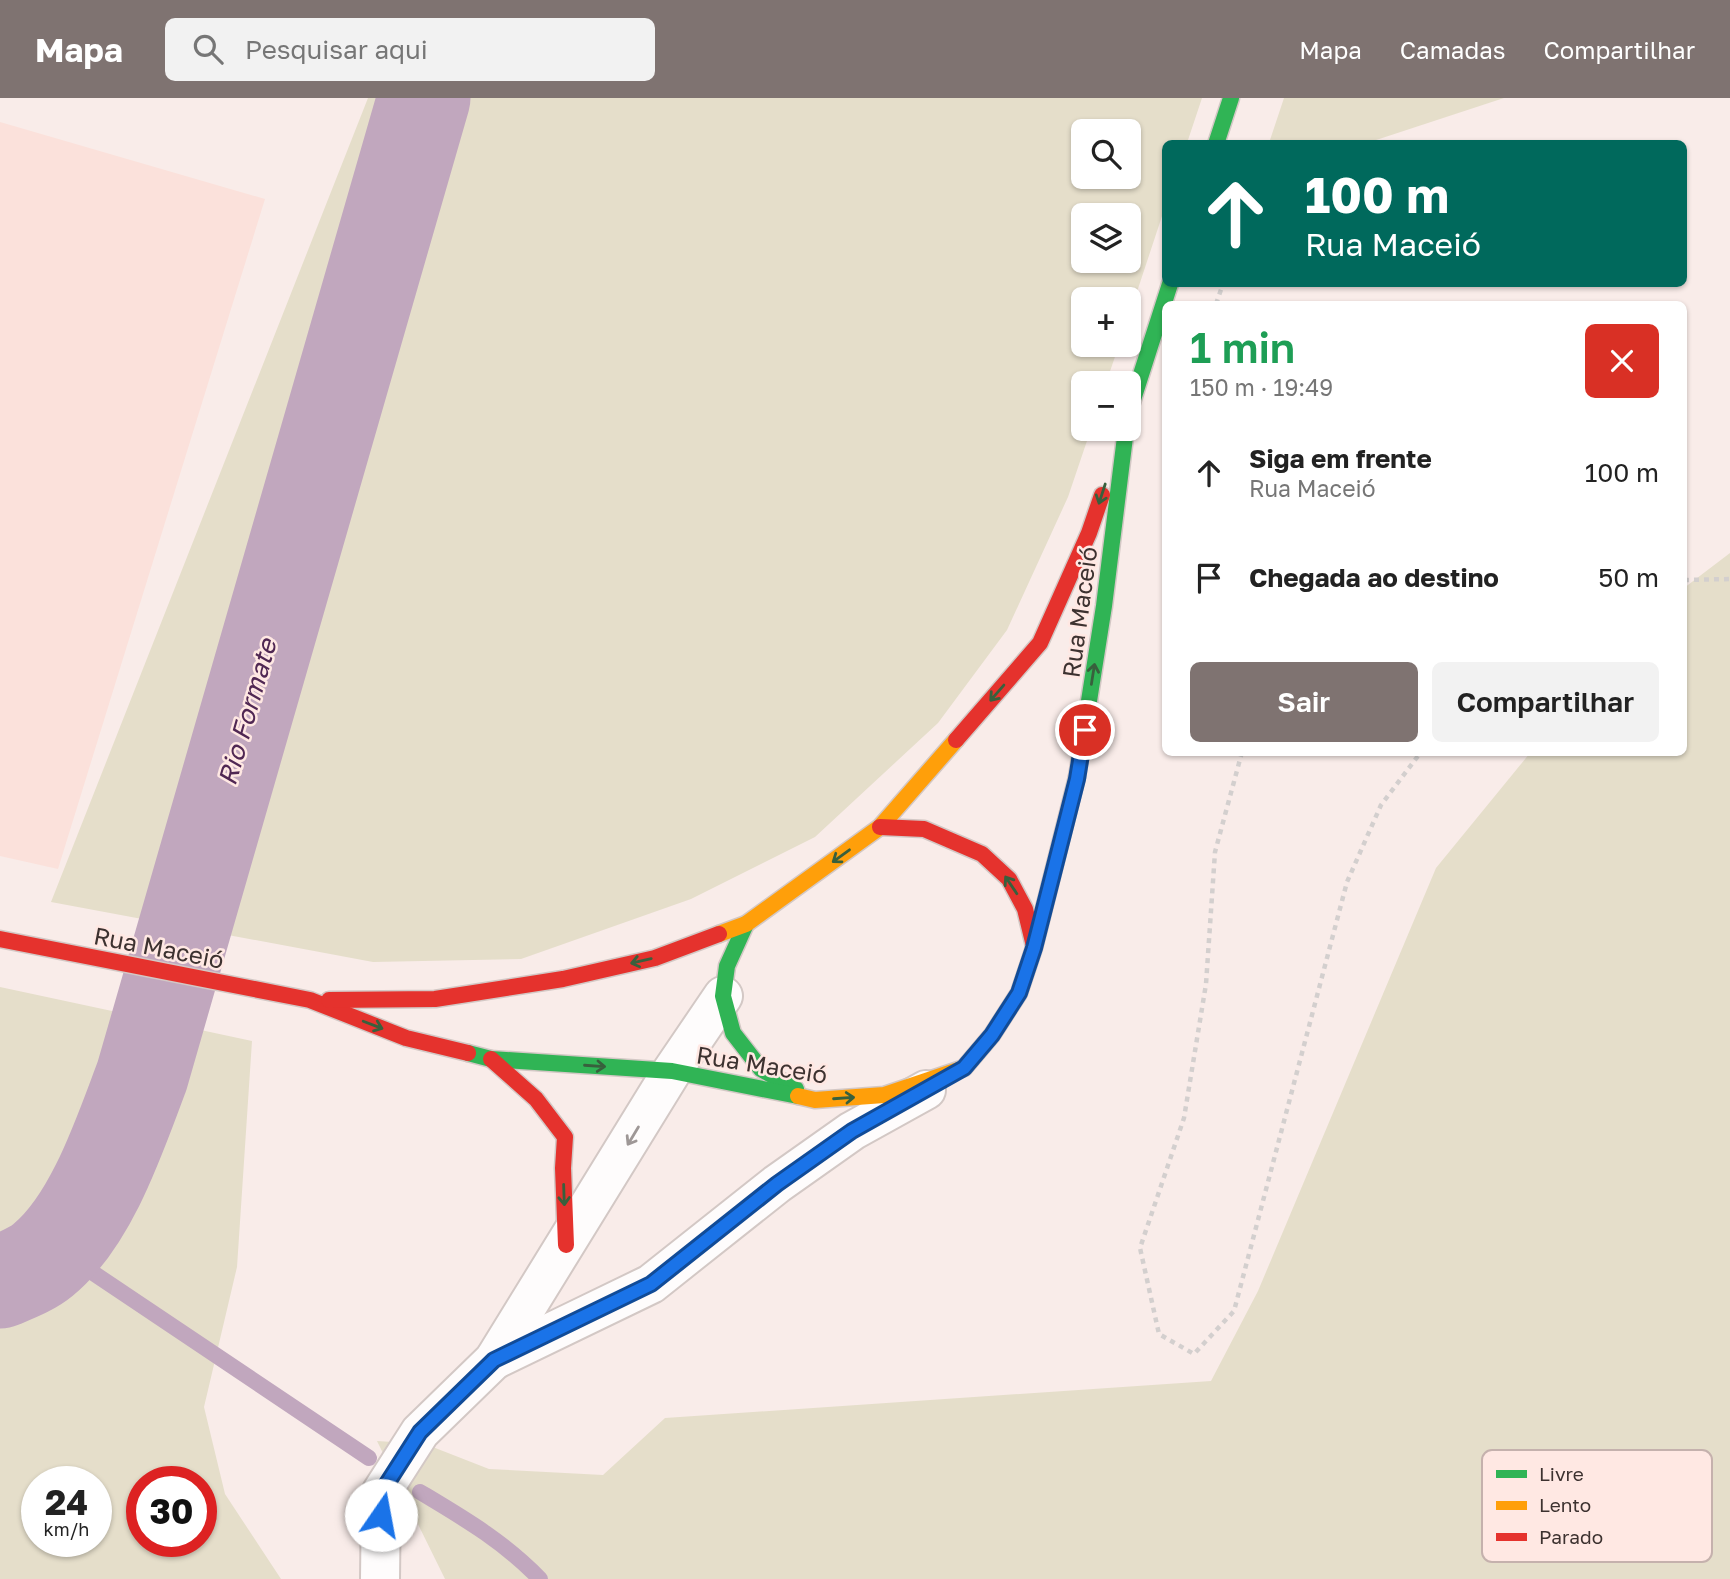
<!DOCTYPE html>
<html lang="pt">
<meta charset="utf-8">
<style>
:root{--surface:#fff;--page:#f2f2f2;--text:#222;--muted:#767676;--accent:#7f7371}
body{margin:0;font-family:"Golos Text",sans-serif;background:var(--page);color:var(--text);height:100vh;display:flex;flex-direction:column;font-size:26px;white-space:nowrap}
*{box-sizing:border-box;margin:0}
p{font-size:23px;color:var(--muted)}
.icon{flex:none;width:38px;height:38px;fill:none;stroke:currentColor;stroke-width:2;stroke-linecap:round;stroke-linejoin:round}
.map{position:relative;flex:1;overflow:hidden}
.sheet{position:absolute;left:1162px;top:203px;width:525px;height:455px;display:flex;flex-direction:column;background:var(--surface);border-radius:10px;box-shadow:0 2px 5px #0004}
.sheet>*{flex:none}
.hud{position:absolute;left:1162px;top:42px;width:525px;height:147px;border-radius:10px;box-shadow:0 2px 5px #0004;background:#00695c;color:#fff;overflow:hidden}
.tools{position:absolute;left:1071px;top:21px;display:grid;gap:14px}
.tools a{display:grid;place-items:center;width:70px;height:70px;border-radius:10px;background:var(--surface);box-shadow:0 2px 5px #0004;font-size:35px}
.speed{position:absolute;left:21px;top:1368px;display:flex;gap:14px;font-size:35px;font-weight:700;text-align:center}
.speed>*{display:grid;place-content:center;width:91px;height:91px;border-radius:50%;background:var(--surface);box-shadow:0 2px 5px #0004;line-height:1}
.speed small{font-size:18px;font-weight:400}
.speed .limit{border:10px solid #d22;background:#fff;color:#111}
.pin{position:absolute;display:grid;place-items:center;width:60px;height:60px;color:#fff;margin:-30px;border:4px solid #fff;border-radius:50%;box-shadow:0 2px 7px #0007}
.me{position:absolute;width:77px;margin:-38px;rotate:12deg;stroke-linejoin:round;filter:drop-shadow(0 0 5px #0008)}
.turn{display:flex;align-items:center;gap:24px;height:147px;padding:0 28px;font-size:32px}
.turn .icon{width:91px;height:91px;stroke-width:2.5}
.turn b{display:block;font-size:49px;line-height:60px}
.round{display:grid;place-items:center;flex:none;width:74px;height:74px;border-radius:10px;background:var(--page)}
.overview{display:flex;align-items:center;justify-content:space-between;height:119px;padding:0 28px}
h1{font-size:42px;font-weight:600;line-height:52px;color:#1e9e55}
.action{display:flex;gap:14px;margin-top:auto;padding:14px 28px}
.action a{flex:1;height:80px;border-radius:10px;background:var(--accent);color:#fff;font-size:28px;font-weight:600;line-height:80px;text-align:center}
.action a+a{background:var(--page);color:var(--text)}
ul{padding:0;list-style:none}
li{display:flex;align-items:center;gap:21px;height:105px;padding:0 28px}
li div{flex:1}
li b{display:block;font-size:26px}
li em{font-style:normal}
header{display:flex;align-items:center;gap:42px;box-sizing:border-box;height:98px;padding:0 35px;background:var(--accent);color:#fff}
header strong{font-size:33px}
nav{display:flex;gap:38px;margin-inline-start:auto;font-size:24px}
.search{width:490px;height:63px;background:var(--page);display:flex;align-items:center;gap:18px;box-sizing:border-box;padding:0 24px;border-radius:10px;color:var(--muted);font-size:26px}
.map>svg:first-child{display:block}
</style>
<header>
<strong>Mapa</strong>
<div class="search"><svg class="icon" aria-label="search" viewBox="0 0 24 24"><circle cx="10" cy="10" r="6"/><path d="M15 15l6 6"/></svg>Pesquisar aqui</div>
<nav><a>Mapa</a><a>Camadas</a><a>Compartilhar</a></nav>
</header>
<div class="map">
<svg width="1730" height="1481" viewBox="0 0 1730 1481">
<rect width="100%" height="100%" fill="#f9ece9"/>
<polygon fill="#fbe1db" points="0,24 265,101 58,771 0,758"/>
<g fill="#e5deca" fill-rule="evenodd">
<path d="M368,0H1202L1187,45L1166,46L1165,109L1129,218V201H1083V247H1119L1106,285H1083V331H1091L1068,399L1007,532L938,625L815,739L691,801L521,861L373,864L51,804ZM1129,33V79H1083V33ZM1129,117V163H1083V117Z"/>
<polygon points="1284,0 1504,0 1367,45 1269,45"/>
<polygon points="1730,455 1730,1481 445,1481 377,1343 425,1346 489,1371 603,1377 665,1320 1211,1283 1258,1193 1436,770 1530,655 1684,654 1684,490"/>
<path d="M0,889L252,943L237,1169L204,1309L225,1396L281,1481H0ZM37,1384H96V1444H37ZM142,1384H201V1444H142Z"/>
</g>
<g fill="none" stroke-linecap="round" stroke-linejoin="round">
<g stroke="#c1a7be" stroke-width="16">
<polyline points="56,1150 369,1360"/>
<path d="M420,1394C465,1421 503,1443 540,1481"/>
</g>
<path stroke="#c1a7be" stroke-width="93" d="M0,1184C14,1178 31,1172 43,1162C92,1122 120,1036 142,978L424,0"/>
<defs>
<g id="street">
<polyline points="494,1262 651,1186 777,1086 852,1033 926,992"/>
<polyline points="380,1481 381,1395 420,1334 494,1262 672,973 723,898"/>
</g>
<g id="fast">
<polyline points="1216,46 1231,0"/>
<polyline points="1129,314 1170,186"/>
<polyline points="1077,679 1104,508 1126,331"/>
<polyline points="746,826 727,868 723,898 733,935 761,971 796,991"/>
<polyline points="468,955 491,961 672,973 798,998"/>
</g>
<g id="slow">
<polyline points="719,836 746,826 880,729 956,642"/>
<polyline points="798,998 815,1002 884,997 964,970 992,937 1019,895 1034,850 1077,679"/>
</g>
<g id="jam">
<polyline points="956,642 1040,545 1089,435 1102,397"/>
<polyline points="880,729 924,731 982,756 1009,781 1025,811 1034,848"/>
<polyline points="0,841 310,902 406,940 468,955"/>
<polyline points="329,902 435,901 563,881 655,860 719,836"/>
<polyline points="491,961 536,1001 565,1039 563,1070 566,1147"/>
</g>
</defs>
<use href="#street" stroke="#d3c8c5" stroke-width="42"/>
<use href="#fast" stroke="#d3c8c5" stroke-width="19"/>
<use href="#slow" stroke="#d3c8c5" stroke-width="19"/>
<use href="#jam" stroke="#d3c8c5" stroke-width="19"/>
<g stroke="#d3cfce" stroke-width="4.5" stroke-dasharray="5 5" stroke-linecap="butt">
<polyline points="1216,206 1223,186"/>
<polyline points="1684,482 1730,481"/>
<polyline points="1242,654 1215,754 1206,886 1184,1020 1140,1150 1159,1236 1194,1256 1234,1213 1347,784 1381,707 1421,654"/>
</g>
<use href="#street" stroke="#fefcfc" stroke-width="38"/>
<use href="#fast" stroke="#30b455" stroke-width="16"/>
<use href="#slow" stroke="#ff9f0a" stroke-width="16"/>
<use href="#jam" stroke="#e5322d" stroke-width="16"/>
</g>
<defs><path id="oneway-shaft" d="M-6 0H5M1.5-3L5.5 0L1.5 3" fill="none" stroke-width="1.6" stroke-linecap="round" stroke-linejoin="round" transform="scale(1.75)"/></defs>
<g stroke="#38603d">
<use href="#oneway-shaft" transform="translate(1102 396) rotate(108)"/>
<use href="#oneway-shaft" transform="translate(1093 576) rotate(-81)"/>
<use href="#oneway-shaft" transform="translate(997 595) rotate(131)"/>
<use href="#oneway-shaft" transform="translate(841 758) rotate(144)"/>
<use href="#oneway-shaft" transform="translate(1011 787) rotate(-124)"/>
<use href="#oneway-shaft" transform="translate(641 863) rotate(167)"/>
<use href="#oneway-shaft" transform="translate(373 927) rotate(21)"/>
<use href="#oneway-shaft" transform="translate(595 968) rotate(4)"/>
<use href="#oneway-shaft" transform="translate(844 1000) rotate(-4)"/>
<use href="#oneway-shaft" transform="translate(564 1097) rotate(88)"/>
</g>
<use stroke="#9e9796" href="#oneway-shaft" transform="translate(633 1038) rotate(121)"/>
<g fill="none" stroke-linecap="round" stroke-linejoin="round">
<defs>
<polyline id="route" points="381,1417 381,1395 420,1334 494,1262 651,1186 777,1086 852,1033 964,970 992,937 1019,895 1034,850 1077,681 1085,632"/>
</defs>
<use href="#route" stroke="#114b97" stroke-width="18"/>
<use href="#route" stroke="#1a73e8" stroke-width="12"/>
</g>
<g text-anchor="middle" dominant-baseline="central" stroke-width="5" stroke-linejoin="round" paint-order="stroke">
<g font-size="24" fill="#3d3230" stroke="#ffe8e3">
<text transform="translate(1079 514) rotate(-82)">Rua Maceió</text>
<text transform="translate(159 849) rotate(11)">Rua Maceió</text>
<text transform="translate(762 966) rotate(9)">Rua Maceió</text>
</g>
<g font-size="26" font-style="italic" fill="#502753" stroke="#ffe8e3">
<text transform="translate(247 614) rotate(-74)">Rio Formate</text>
</g>
</g>
<rect x="1482" y="1352" width="230" height="112" rx="10" fill="#ffe8e3" stroke="#c5b1ad" stroke-width="2"/>
<rect x="1496" y="1372" width="31" height="8" fill="#30b455"/>
<rect x="1496" y="1403" width="31" height="9" fill="#ff9f0a"/>
<rect x="1496" y="1435" width="31" height="8" fill="#e5322d"/>
<g font-size="19" fill="#3d3230">
<text x="1539" y="1383">Livre</text>
<text x="1539" y="1414">Lento</text>
<text x="1539" y="1446">Parado</text>
</g>
</svg>
<div class="tools">
<a><svg class="icon" aria-label="search" viewBox="0 0 24 24"><circle cx="10" cy="10" r="6"/><path d="M15 15l6 6"/></svg></a>
<a><svg class="icon" aria-label="layers" viewBox="0 0 24 24"><path d="M12 4l9 5-9 5-9-5zM3 14l9 5 9-5"/></svg></a>
<a>+</a>
<a>−</a>
</div>
<div class="speed"><div>24<small>km/h</small></div><div class="limit">30</div></div>
<div class="pin" style="left:1085px;top:632px;background:#d93025"><svg class="icon" aria-label="arrive" viewBox="0 0 24 24"><path d="M6 21V4h12l-3 4 3 4H6"/></svg></div>
<svg class="me" style="left:381px;top:1417px" viewBox="-20 -20 40 40"><circle r="19" fill="#fff"/><path d="M0-13L10 11 0 6-10 11z" fill="#1a73e8"/></svg>
<div class="hud">
<div class="turn"><svg class="icon" aria-label="ahead" viewBox="0 0 24 24"><path d="M12 20V5M6 11l6-6 6 6"/></svg><div><b>100 m</b>Rua Maceió</div></div>
</div>
<section class="sheet">
<div class="overview"><div><h1>1 min</h1><p>150 m · 19:49</p></div><a class="round" style="background:#d93025;color:#fff"><svg class="icon" aria-label="close" viewBox="0 0 24 24"><path d="M6 6l12 12M18 6L6 18"/></svg></a></div>
<ul>
<li><svg class="icon" aria-label="ahead" viewBox="0 0 24 24"><path d="M12 20V5M6 11l6-6 6 6"/></svg><div><b>Siga em frente</b><p>Rua Maceió</p></div><em>100 m</em></li>
<li><svg class="icon" aria-label="arrive" viewBox="0 0 24 24"><path d="M6 21V4h12l-3 4 3 4H6"/></svg><div><b>Chegada ao destino</b></div><em>50 m</em></li>
</ul>
<div class="action"><a>Sair</a><a>Compartilhar</a></div>
</section>
</div>
